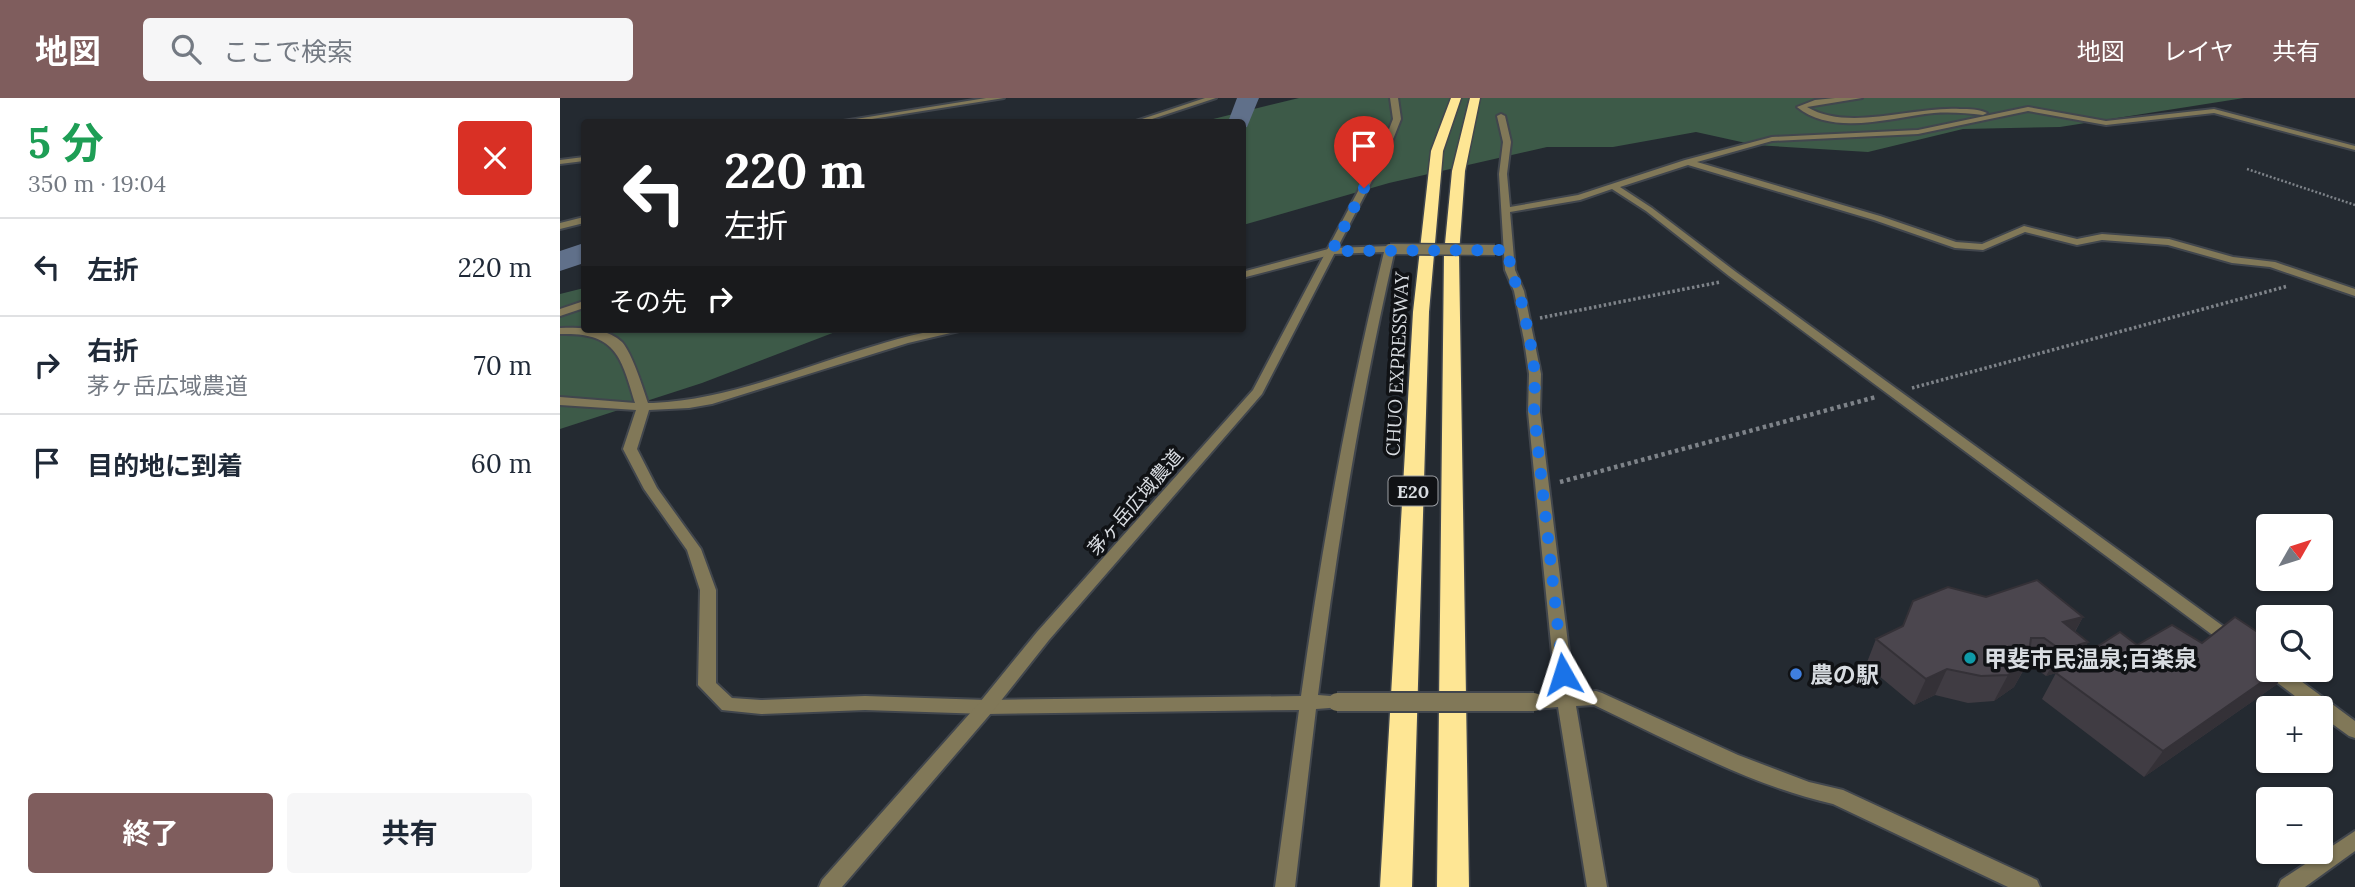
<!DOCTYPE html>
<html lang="ja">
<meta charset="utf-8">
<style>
:root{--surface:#fff;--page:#f6f6f7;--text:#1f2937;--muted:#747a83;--line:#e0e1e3;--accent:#7f5d5d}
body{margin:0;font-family:Lora,"Noto Sans JP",serif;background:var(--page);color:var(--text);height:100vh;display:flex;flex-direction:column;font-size:26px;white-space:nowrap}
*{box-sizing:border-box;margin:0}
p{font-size:23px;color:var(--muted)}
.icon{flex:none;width:38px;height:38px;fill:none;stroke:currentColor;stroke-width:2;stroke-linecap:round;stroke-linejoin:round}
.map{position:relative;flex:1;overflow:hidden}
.drawer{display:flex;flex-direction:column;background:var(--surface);width:560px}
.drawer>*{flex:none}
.hud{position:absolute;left:21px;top:21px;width:665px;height:214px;border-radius:7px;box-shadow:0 2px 5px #0004;background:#202124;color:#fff;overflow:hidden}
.needle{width:46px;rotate:51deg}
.controls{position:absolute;left:1696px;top:416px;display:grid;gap:14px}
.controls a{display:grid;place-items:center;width:77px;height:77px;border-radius:7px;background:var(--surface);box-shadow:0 2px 5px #0004;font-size:35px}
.pin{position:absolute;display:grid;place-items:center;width:60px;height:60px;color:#fff;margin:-72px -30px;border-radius:50% 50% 50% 0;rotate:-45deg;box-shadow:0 0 7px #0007}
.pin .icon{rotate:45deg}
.me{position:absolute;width:77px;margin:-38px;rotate:354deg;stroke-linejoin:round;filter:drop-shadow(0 0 5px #0008)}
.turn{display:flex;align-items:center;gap:24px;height:147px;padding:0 28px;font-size:32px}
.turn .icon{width:91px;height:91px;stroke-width:2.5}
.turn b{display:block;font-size:49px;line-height:60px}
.then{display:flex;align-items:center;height:66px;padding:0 28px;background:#0003;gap:14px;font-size:26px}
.round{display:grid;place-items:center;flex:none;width:74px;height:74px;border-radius:7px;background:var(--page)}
.summary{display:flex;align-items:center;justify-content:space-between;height:119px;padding:0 28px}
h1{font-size:42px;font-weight:700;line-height:52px;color:#1e9e55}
.action{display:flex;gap:14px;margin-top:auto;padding:14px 28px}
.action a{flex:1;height:80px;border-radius:7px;background:var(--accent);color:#fff;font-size:28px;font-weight:700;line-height:80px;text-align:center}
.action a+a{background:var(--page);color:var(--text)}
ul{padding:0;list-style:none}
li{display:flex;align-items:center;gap:21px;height:98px;padding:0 28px;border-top:2px solid var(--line)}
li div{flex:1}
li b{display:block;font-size:26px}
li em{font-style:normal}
header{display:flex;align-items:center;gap:42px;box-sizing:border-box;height:98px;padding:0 35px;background:var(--accent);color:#fff}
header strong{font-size:33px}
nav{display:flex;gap:38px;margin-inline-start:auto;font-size:24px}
.search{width:490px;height:63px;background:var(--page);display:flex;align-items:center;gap:18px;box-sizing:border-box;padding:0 24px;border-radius:7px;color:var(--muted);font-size:26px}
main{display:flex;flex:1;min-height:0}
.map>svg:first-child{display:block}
</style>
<header>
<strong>地図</strong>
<div class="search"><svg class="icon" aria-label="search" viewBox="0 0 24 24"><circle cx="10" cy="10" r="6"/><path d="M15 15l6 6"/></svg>ここで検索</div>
<nav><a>地図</a><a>レイヤ</a><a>共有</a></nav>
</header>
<main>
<section class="drawer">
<div class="summary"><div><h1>5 分</h1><p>350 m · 19:04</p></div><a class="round" style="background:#d93025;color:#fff"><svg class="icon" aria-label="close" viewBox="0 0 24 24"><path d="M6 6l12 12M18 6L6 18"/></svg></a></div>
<ul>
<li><svg class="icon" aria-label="left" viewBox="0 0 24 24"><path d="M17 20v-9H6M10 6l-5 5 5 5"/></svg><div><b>左折</b></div><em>220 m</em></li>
<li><svg class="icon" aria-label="right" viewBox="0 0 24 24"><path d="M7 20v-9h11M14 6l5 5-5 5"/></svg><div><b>右折</b><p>茅ヶ岳広域農道</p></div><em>70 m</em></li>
<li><svg class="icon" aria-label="arrive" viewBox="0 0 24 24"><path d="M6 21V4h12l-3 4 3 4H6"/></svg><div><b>目的地に到着</b></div><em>60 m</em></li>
</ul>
<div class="action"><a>終了</a><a>共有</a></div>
</section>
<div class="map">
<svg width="1795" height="789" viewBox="0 0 1795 789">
<rect width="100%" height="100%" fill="#242a31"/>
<g fill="#3d5a48">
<polygon points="739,0 1684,0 1500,29 1403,31 1308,54 1195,47 1136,34 1053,49 987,49 829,85 683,127 682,24 641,24"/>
<polygon points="24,190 24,231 283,231 142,285 0,331 0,196"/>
</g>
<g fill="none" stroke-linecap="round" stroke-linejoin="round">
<g fill="#60708a" fill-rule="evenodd">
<polygon points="677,0 699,0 687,29 682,30 682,24 668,24"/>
<polygon points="24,145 24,165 0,173 0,153"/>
</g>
<defs>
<g id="minor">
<polygon points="426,0 444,0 293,24 277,24"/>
<polygon points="645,0 656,0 583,24 573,24"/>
<path d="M1275,0H1302L1247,9C1288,34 1354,8 1400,11C1409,11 1419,11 1427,15L1423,17C1407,15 1390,14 1374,15C1333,19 1273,39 1237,9L1255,2Z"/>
<path d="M1468,9L1546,23L1654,11L1795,48V52L1654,15L1546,27L1468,13L1358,36L1212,43L1137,64L1320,118L1396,144L1422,146L1464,128L1517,141L1542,136L1609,141L1673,159L1715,164L1795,191V198L1710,169L1672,165L1608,147L1542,142L1517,147L1465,134L1423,152L1395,150L1314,122L1128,67L1060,89L1092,110L1176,174L1678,539L1680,543L1678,547L1672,549L1666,547L1169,178L1086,113L1052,91L1020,102L950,114L955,172L964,193L981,276L980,314L1014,595L1036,593L1042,595L1178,657L1249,684L1283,692L1477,782L1480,789H1448L1273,706C1189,687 1111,643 1034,607L1016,608L1047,789H1027L998,609L974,611L968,609L965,604L968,599L996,596L968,314L969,276L964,242L954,193L945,172L939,76L943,44L937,18L941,16L945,18L951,44L947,76L950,109L1018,97L1125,62L1212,39L1358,32Z"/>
<polygon points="24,59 24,63 0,66 0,62"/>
<polygon points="24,119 24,125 0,131 0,125"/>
<path d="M830,148L835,151C801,299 777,447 758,597L783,599L786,604L783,609L756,611L735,789H715L739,612L426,616L305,612L201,616L162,612L138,587L140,492L127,452L84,391L63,351L76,312L0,307V299L75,305C61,257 55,234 0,236V230C19,229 46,229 62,244C72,255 83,290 88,305H93C164,302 233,273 301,252C334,242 366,231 401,231L399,233L348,245L152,306L129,310L89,312L77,351L97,390L141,451L156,492V585L172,600L201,602L305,598L426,602L741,598C762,448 788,301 824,154L774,156L682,180V174L772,150Z"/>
<polygon points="24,203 24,210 0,218 0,211"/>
<polygon points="1707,567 1708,572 1726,572 1795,623 1795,640 1789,638 1760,617 1760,611 1752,611 1707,577 1704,572"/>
<polygon points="1795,733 1795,753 1745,789 1718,789 1721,782"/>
</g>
<polygon id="tertiary" points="830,0 838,0 841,21 832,44 702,296 489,542 432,614 282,789 259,789 262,782 420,604 477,534 693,292 824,44 833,21"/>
<g id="motorway">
<polygon points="891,0 901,0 883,53 869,214 852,789 820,789 853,214 871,53"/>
<polygon points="910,0 920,0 905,73 899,156 909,789 877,789 884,156 892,73"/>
</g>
</defs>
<use href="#minor" stroke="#41464d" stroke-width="4"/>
<use href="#tertiary" stroke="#41464d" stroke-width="4"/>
<use href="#motorway" stroke="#41464d" stroke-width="3"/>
<polyline stroke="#7e8389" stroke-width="2.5" stroke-dasharray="2 2" stroke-linecap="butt" points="1687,71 1795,107"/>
<g stroke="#7e8389" stroke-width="3.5" stroke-dasharray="2.5 2.5" stroke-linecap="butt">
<polyline points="980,220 1160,184"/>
<polyline points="1352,290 1728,188"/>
</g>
<polyline stroke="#7e8389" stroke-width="4.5" stroke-dasharray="3.5 3.5" stroke-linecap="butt" points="1000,384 1316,299"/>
<use href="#minor" fill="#817858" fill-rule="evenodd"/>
<use href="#tertiary" fill="#817858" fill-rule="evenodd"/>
<use href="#motorway" fill="#fee694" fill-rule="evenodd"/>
<defs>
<polyline id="minor-bridge-far1" points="830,151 935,152"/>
<polyline id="minor-bridge" points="777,604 974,604"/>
</defs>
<use href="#minor-bridge-far1" stroke="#41464d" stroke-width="13" stroke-linecap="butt"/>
<use href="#minor-bridge" stroke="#41464d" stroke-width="22" stroke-linecap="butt"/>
<use href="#minor-bridge-far1" stroke="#817858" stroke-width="10"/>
<use href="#minor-bridge" stroke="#817858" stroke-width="18"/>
</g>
<polygon fill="#403c43" points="1426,499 1523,519 1515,534 1528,544 1519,560 1577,547 1642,545 1708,572 1727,572 1716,587 1584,679 1482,601 1496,575 1486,578 1470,566 1467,566 1454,589 1434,603 1408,605 1375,597 1354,607 1306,567 1316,541 1343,528"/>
<g fill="#343137">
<polygon points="1523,519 1508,545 1503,524"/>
<polygon points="1528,544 1513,570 1486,578 1501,552"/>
<polygon points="1468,563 1454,589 1434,603 1448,577"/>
<polygon points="1387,571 1375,597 1354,607 1366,581"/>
<polygon points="1719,572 1727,572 1716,587 1584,679 1603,653"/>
</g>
<g fill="#4b464e" stroke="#343137" stroke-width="2">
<polygon points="1477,482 1523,519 1503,524 1528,544 1501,552 1484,540 1471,540 1468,563 1448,577 1421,578 1387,571 1366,581 1316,541 1343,528 1353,503 1388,489 1426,499"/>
<polygon points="1675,519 1708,541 1708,572 1719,572 1603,653 1496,575 1560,534 1577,547 1612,527 1642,545"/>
</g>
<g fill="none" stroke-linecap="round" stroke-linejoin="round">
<polyline stroke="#1a73e8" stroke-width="12" stroke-dasharray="0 21.6" points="804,90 772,153 949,152 950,172 959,193 970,242 975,276 974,314 1003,576"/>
</g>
<circle fill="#0f9aa8" stroke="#101215" stroke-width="2.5" cx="1410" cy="560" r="7"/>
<circle fill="#3f7fe0" stroke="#101215" stroke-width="2.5" cx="1236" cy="576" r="7"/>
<g text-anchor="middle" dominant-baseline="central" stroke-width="7" stroke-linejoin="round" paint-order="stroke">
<rect fill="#101215" stroke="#9c9fa4" stroke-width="2" x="828.5" y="378.5" width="49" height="29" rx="5"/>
<g font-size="18" font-weight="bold" fill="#d8dce1">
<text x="853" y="393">E20</text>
</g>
<g font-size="19" fill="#d8dce1" stroke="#101215">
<text transform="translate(837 266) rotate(-87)">CHUO EXPRESSWAY</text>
<text transform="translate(575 404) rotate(-49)">茅ヶ岳広域農道</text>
</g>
<g font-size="23" font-weight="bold" fill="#d8dce1" stroke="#101215" text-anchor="start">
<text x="1424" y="560">甲斐市民温泉;百楽泉</text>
<text x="1250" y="576">農の駅</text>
</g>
</g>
</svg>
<div class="controls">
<a><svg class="needle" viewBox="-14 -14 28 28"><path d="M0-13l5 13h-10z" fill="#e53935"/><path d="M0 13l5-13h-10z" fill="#747a83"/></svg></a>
<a><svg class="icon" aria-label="search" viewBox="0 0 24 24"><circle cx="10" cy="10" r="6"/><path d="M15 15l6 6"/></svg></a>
<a>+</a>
<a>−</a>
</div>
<div class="pin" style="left:804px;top:90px;background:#d93025"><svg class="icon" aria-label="arrive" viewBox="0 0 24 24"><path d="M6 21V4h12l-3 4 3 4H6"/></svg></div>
<svg class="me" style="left:1003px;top:576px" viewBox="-20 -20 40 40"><path d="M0-17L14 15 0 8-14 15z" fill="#1a73e8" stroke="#fff" stroke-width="4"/></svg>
<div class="hud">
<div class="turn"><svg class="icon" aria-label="left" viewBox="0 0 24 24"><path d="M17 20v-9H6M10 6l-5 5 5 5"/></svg><div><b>220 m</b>左折</div></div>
<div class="then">その先<svg class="icon" aria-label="right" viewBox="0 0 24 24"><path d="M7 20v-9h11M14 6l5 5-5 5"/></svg></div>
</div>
</div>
</main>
